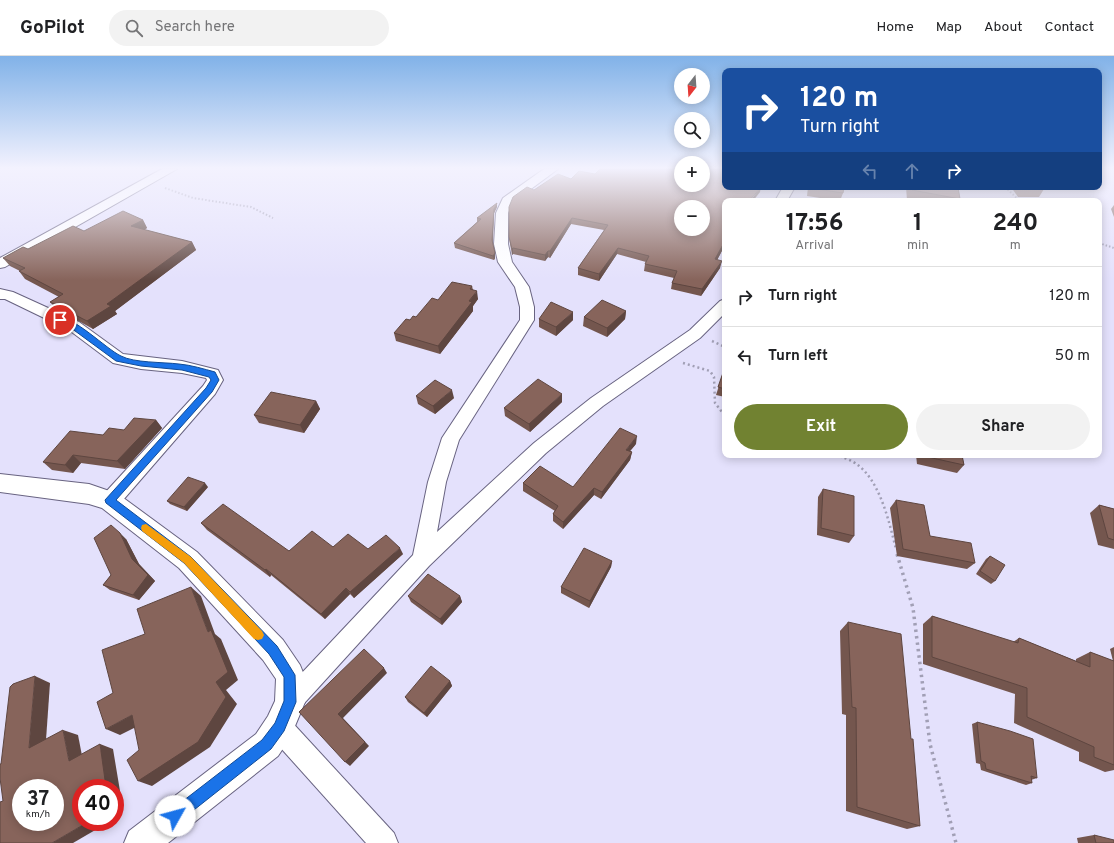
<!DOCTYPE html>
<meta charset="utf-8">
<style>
:root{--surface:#fff;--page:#f2f2f2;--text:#202124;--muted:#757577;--line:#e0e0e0;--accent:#718231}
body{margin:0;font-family:Overpass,sans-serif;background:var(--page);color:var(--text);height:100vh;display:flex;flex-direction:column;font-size:15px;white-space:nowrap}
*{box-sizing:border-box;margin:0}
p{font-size:13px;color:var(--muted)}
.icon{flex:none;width:22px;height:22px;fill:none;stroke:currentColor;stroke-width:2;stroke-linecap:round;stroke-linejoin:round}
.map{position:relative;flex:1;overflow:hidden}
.sheet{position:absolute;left:722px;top:142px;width:380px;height:260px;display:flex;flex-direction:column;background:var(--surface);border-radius:8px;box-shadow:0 2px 10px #0003}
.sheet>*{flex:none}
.guide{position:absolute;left:722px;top:12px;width:380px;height:122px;border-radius:8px;box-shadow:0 2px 10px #0003;background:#1a4fa0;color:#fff;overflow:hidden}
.needle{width:26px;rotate:197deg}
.fabs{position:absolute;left:674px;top:12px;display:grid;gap:8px}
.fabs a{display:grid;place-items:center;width:36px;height:36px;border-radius:50%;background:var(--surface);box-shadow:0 2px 10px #0003;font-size:20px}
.speed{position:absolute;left:12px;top:723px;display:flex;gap:8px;font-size:20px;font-weight:700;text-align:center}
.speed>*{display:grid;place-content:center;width:52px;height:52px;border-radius:50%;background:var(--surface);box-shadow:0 2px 10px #0003;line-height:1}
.speed small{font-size:10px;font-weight:400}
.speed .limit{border:6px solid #d22;background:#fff;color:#111}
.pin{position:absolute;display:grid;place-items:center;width:34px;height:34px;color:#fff;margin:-17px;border:2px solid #fff;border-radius:50%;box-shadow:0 1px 4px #0007}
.me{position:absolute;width:44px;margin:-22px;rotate:52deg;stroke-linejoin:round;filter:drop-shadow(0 0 3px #0008)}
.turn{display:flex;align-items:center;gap:14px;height:84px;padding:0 12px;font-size:18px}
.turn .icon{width:52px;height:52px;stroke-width:2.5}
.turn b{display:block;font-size:28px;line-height:34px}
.lanes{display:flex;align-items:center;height:38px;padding:0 12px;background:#0003;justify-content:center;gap:20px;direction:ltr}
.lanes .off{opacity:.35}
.eta{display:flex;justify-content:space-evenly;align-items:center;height:68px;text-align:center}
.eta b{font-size:24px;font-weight:700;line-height:28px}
.cta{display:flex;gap:8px;margin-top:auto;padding:8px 12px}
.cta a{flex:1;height:46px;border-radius:24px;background:var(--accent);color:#fff;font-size:16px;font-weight:700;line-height:46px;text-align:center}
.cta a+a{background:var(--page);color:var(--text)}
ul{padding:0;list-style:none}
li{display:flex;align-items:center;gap:12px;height:60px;padding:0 12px;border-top:1px solid var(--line)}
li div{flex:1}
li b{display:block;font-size:15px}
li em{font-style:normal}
header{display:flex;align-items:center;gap:24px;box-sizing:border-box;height:56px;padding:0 20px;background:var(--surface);border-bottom:1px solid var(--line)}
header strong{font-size:19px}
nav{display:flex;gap:22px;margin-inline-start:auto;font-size:14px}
.search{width:280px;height:36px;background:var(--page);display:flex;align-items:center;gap:10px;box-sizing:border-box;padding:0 14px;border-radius:22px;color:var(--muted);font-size:15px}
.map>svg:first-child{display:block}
</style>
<header>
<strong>GoPilot</strong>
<div class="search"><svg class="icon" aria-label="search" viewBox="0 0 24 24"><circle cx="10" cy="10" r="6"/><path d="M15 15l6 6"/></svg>Search here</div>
<nav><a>Home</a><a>Map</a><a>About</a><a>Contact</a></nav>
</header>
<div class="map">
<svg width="1114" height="787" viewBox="0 0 1114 787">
<rect width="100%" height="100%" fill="#e4e1fc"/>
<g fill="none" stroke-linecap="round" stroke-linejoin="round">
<defs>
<g id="minor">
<polygon points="162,113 177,113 5,211 0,212 0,202"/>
<polygon points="544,113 558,113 512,147 508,157 508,188 512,206 529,231 534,251 534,264 459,384 446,426 437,476 534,387 591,342 690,274 720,245 725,243 725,257 700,282 603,350 546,397 429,510 298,654 290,658 282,654 278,646 282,638 413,499 428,426 442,382 520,264 520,251 515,231 498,206 494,188 496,157 503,142"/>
<polygon points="783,131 795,131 787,145 775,145"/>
<polygon points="0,233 13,236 79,266 123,298 182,305 218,314 223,324 215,338 117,451 110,453 103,451 100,445 103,439 203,330 207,324 206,322 182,317 141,313 113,307 69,274 5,243 0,243"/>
<polygon points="279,659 288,662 394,777 398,787 366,787 270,680 267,671 270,662"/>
</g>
<polygon id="tertiary" points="0,418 89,428 118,438 197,496 283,584 300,609 304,619 305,646 290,682 278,700 168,787 124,787 129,775 256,678 268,660 275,645 276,623 263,604 179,512 102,452 89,448 0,436"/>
</defs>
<use href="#minor" stroke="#686381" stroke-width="2"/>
<use href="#tertiary" stroke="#686381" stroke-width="2"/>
<g stroke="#a19fb5" stroke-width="2" stroke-dasharray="1.5 2" stroke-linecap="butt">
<polyline points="1005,131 1020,145"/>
<polyline points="165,132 193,142 251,151 273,162"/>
<polyline points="1099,187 1114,192"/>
</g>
<g stroke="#a19fb5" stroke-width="2.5" stroke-dasharray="2 3" stroke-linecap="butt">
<polyline points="712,285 725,291"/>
<polyline points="683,307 710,315 714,321 715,347 725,360"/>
<path d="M835,399C842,401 849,403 855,407C880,423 889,466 896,493"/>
</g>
<polyline stroke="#a19fb5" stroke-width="3.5" stroke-dasharray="2.5 4" stroke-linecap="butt" points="897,498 913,552 930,688 956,787"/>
<use href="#minor" fill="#fff" fill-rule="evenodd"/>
<use href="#tertiary" fill="#fff" fill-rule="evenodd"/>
</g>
<g fill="#74564e">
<polygon points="595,118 725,131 760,136 725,145 725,189 717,204 720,212 701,240 671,233 672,227 674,222 644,215 645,208 646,206 617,198 599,225 578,219 578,212 604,174 571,168 550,202 548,201 545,205 513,198 512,199 510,188 509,181 534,134 571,123"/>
<polygon points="808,131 844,131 843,137 840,145 807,140"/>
<polygon points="906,131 958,131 960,143 959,145 911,145 907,144"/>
<polygon points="1011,131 1044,131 1044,133 1039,141 1018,141"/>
<polygon points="1114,149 1114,161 1111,153"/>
<polygon points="497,151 494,157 493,186 495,202 494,204 455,192 454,187 477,166 477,162"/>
<polygon points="143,164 147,172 144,174 192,186 196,194 115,255 117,258 93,273 57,253 50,246 59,241 25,223 19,215 20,215 10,210 3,202 84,175"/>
<polygon points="472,230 473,234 478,243 473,250 473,255 440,298 396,285 394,277 410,264 416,261 438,244"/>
<polygon points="626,255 625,263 607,281 583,270 584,261"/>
<polygon points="539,263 573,264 556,280 539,271"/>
<polygon points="725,311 725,341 716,339"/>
<polygon points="416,340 454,342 435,358 418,348"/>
<polygon points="316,345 320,353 304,377 259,367 254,359"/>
<polygon points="562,346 530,376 505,360 504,352"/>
<polygon points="156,364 162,372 125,413 81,407 73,417 52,414 43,406 103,379 124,374"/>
<polygon points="636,388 630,395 632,396 630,404 601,443 594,439 563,473 553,465 553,458 555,455 523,435 523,427 573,431"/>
<polygon points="916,399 962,399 964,409 957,417 917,408"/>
<polygon points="208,431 187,455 170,448 167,445"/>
<polygon points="823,433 854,480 849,487 817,479 818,441"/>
<polygon points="896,444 930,480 975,507 967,513 897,500 890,452"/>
<polygon points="1099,449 1114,453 1114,493 1098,489 1090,457"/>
<polygon points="201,467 289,495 333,491 368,493 403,498 354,542 350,538 325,563 271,519 270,521 207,474"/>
<polygon points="126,483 139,508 155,525 139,544 110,534 103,529 111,519"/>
<polygon points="990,500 995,525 991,528 976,518 986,503"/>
<polygon points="612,505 611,511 589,552 561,537 561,531"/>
<polygon points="408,540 460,540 462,546 442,569 411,546"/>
<polygon points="932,560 1013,586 1019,582 1076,605 1076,603 1090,596 1113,605 1110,593 1114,591 1114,714 1105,716 1079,705 1079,696 1014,667 1015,638 923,608 923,568"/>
<polygon points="848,566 920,770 907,773 846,755 846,659 842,658 840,575"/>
<polygon points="450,625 452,630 427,661 408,646 405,641"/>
<polygon points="977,666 1037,722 1031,724 1032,727 1026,729 981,714 980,708 976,707 972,668"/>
<polygon points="1094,779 1114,787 1078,787 1077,782"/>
</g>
<g fill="#5e4640">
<polygon points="761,131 760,136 753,145 750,145"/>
<polygon points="497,147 497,151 494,157 492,188 492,184 494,153"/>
<polygon points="572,162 571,168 550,202 550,195"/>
<polygon points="143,164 147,172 136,178 131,170"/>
<polygon points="725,185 725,189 714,210 715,203"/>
<polygon points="192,186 196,194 115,255 117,258 93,273 87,265 107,248"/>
<polygon points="513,192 513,198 512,199 512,193"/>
<polygon points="618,192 617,198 599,225 599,218"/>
<polygon points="548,195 548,201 545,205 545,199"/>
<polygon points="495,197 495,202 494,204 493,200"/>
<polygon points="722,205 720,212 701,240 702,233"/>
<polygon points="477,235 478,243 473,250 473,255 440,298 438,290"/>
<polygon points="626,255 625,263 607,281 607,272"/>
<polygon points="573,256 573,264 556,280 556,271"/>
<polygon points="452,334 454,342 435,358 433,350"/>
<polygon points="562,338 562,346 530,376 529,368"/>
<polygon points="316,345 320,353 304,377 300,369"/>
<polygon points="156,364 162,372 125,413 117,405"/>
<polygon points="637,380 636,388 625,401 626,394"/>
<polygon points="632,396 630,404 601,443 602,436"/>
<polygon points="73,399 81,407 73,417 65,409"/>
<polygon points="205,427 208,431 187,455 184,451"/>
<polygon points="594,432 594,439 563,473 563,466"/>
<polygon points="120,477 126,483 139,508 155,525 139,544 133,539 132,503"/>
<polygon points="400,492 403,498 354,542 350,536"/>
<polygon points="612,505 611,511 589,552 590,545"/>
<polygon points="266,513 271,519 270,521 265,514"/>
<polygon points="191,531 201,540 215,578 221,583 238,624 226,634 237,648 210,691 152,730 138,725 216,626 208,576"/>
<polygon points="346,532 350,538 325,563 321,558"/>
<polygon points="460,540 462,546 442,569 440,563"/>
<polygon points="384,612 387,617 343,662 369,690 350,710 345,706 338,658"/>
<polygon points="35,620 50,627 45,698 29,692"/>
<polygon points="450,625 452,630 427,661 424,657"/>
<polygon points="132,659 146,666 120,679 106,673"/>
<polygon points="63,674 78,679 84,710 69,705"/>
<polygon points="100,688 113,693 120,735 115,738 115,732 104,732"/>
<polygon points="88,766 109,766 73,787 52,787"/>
</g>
<g fill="#87645b" stroke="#5e4640" fill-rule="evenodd">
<path d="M600,113H681V129H703V113H725V131H761L750,144L752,145H725V185L715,203L722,205L702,233L672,227L677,215L645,208L649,200L618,192L599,218L578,212L608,169L572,162L550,195H548L545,199L513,192L512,193L509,181V151L513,141L527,131L534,134L558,118L571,123L579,115L595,118ZM681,151H703V173H681Z"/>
<polygon points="810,131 844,131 843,137 810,132"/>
<polygon points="912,131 958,131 960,143 912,134"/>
<polygon points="1022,131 1044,131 1044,133 1023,133"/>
<polygon points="497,147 494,153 492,184 495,197 493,200 454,187 481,163 477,162"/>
<polygon points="123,155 143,164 131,170 192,186 107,248 111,250 87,265 50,246 63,238 19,215 25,212 3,202 23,191 28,193 73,170 84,175"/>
<polygon points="452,226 472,230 470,233 477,235 469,245 472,246 438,290 394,277 406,263 410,264 413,260 416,261 432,242 438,244"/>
<polygon points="602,244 626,255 607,272 584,261"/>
<polygon points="551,246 573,256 556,271 539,263"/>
<polygon points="725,311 725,333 718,331"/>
<polygon points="538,323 562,338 529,368 504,352"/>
<polygon points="435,324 452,334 433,350 416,340"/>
<polygon points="271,336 316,345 300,369 254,359"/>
<polygon points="134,362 156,364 117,405 73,399 65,409 43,406 70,375 103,379 109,372 124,374"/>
<polygon points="620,372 637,380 626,394 632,396 602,436 594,432 563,466 553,458 558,450 523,427 540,410 573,431"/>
<polygon points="923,399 962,399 964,409 923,400"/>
<polygon points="188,421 205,427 184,451 167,445"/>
<polygon points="823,433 854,440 854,480 821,472"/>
<polygon points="896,444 924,449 930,480 971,487 975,507 903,493"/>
<polygon points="223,448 289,495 312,475 333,491 348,478 368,493 386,479 400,492 350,536 346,532 321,558 266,513 265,514 201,467"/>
<polygon points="1099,449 1114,453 1114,484 1108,482"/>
<polygon points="111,469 120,477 132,503 148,519 133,539 103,529 111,519 94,482"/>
<polygon points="584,492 612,505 590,545 561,531"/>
<polygon points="990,500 1005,509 995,525 980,515"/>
<polygon points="428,518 460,540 440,563 408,540"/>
<polygon points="191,531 208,576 211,574 228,616 216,626 226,641 198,686 138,725 127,704 139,694 132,659 106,673 97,646 113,637 102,594 145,578 137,553"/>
<polygon points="932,560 1018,587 1019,582 1090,611 1090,596 1114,605 1114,709 1094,701 1094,691 1027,661 1027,632 932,601"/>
<polygon points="848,566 901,578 911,683 913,683 920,770 857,751 856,652 852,651"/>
<polygon points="364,593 384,612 338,658 365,686 345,706 299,656"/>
<polygon points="431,610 450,625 424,657 405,641"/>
<path d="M35,620L29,692L63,674L69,705L100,688L106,731L104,732H81V766H88L52,787H0V746L3,745L0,722V708H1L10,631L13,628ZM21,732H55V766H21Z"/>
<polygon points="977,666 1010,675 1033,683 1037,722 1031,720 1032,727 986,713 985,707 981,705"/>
<polygon points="1094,779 1114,784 1114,787 1096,787"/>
</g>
<linearGradient id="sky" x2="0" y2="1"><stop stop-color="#81b2e8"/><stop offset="0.5" stop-color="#f3f2fe"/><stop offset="1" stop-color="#f3f2fe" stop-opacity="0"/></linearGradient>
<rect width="1114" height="224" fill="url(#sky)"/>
<path fill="#1a73e8" stroke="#114b97" d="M58,262C73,259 106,293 121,300C134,307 163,306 179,308C191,309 204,313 215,316L219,324L212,336L116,444L191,501L277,590L295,619L296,646L284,675L271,693L180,765L175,767L170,765L168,760L170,755L262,684L275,667L284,645V621L269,598L184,507L106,447L105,444L206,332L211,324L209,321L182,314L141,310L116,305L71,272L58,266Z"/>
<polygon fill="#f59e0b" points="146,468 191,501 262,575 264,579 262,583 258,584 254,583 184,507 142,475 141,472 142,469"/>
</svg>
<div class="fabs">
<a><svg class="needle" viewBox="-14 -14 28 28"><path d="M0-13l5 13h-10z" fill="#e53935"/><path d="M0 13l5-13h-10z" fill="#757577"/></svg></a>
<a><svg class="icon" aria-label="search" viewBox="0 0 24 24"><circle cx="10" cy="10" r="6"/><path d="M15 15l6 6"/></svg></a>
<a>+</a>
<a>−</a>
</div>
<div class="speed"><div>37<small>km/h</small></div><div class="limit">40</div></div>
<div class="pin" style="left:60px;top:264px;background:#d93025"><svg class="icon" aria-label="arrive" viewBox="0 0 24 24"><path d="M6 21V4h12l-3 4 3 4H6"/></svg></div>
<svg class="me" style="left:175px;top:760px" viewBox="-20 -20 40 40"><circle r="19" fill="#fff"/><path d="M0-13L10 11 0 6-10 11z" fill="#1a73e8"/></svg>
<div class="guide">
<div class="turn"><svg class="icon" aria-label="right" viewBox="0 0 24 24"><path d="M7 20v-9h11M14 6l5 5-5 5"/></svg><div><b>120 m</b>Turn right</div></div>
<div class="lanes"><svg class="icon off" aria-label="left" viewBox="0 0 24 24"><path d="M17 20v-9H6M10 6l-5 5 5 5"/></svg><svg class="icon off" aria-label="ahead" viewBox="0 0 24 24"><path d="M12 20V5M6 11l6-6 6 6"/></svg><svg class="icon" aria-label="right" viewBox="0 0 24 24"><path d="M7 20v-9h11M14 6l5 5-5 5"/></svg></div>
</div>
<section class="sheet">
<div class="eta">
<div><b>17:56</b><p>Arrival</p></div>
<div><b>1</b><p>min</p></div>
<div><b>240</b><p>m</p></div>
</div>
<ul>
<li><svg class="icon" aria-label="right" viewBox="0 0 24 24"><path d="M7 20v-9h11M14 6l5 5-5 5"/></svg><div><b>Turn right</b></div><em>120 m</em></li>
<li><svg class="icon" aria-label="left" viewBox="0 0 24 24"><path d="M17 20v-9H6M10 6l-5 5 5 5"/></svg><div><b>Turn left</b></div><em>50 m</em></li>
</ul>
<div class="cta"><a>Exit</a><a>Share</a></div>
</section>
</div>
